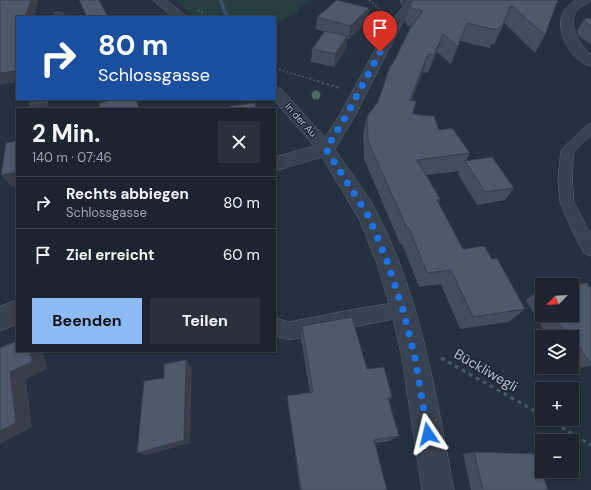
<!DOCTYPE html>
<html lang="de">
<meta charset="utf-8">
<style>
:root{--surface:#1c252f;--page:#29313b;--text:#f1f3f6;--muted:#a0a5aa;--line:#3a424b;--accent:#8cbbf8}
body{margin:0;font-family:"DM Sans",sans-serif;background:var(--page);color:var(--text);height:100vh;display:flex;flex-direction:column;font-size:15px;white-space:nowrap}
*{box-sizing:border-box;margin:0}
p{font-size:13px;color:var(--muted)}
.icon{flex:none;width:22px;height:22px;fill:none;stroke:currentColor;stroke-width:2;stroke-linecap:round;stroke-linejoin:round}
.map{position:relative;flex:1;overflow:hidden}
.side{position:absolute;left:16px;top:108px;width:260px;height:244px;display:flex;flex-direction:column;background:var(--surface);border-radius:0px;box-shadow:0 2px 6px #0003,0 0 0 1px var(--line)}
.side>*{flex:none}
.banner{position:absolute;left:16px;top:16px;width:260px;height:84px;border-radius:0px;box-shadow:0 2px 6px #0003,0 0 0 1px var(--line);background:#1a4fa0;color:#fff;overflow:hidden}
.needle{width:26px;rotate:245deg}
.tools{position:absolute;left:535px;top:278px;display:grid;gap:8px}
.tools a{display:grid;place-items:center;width:44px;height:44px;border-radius:0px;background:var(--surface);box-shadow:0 2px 6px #0003,0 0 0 1px var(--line);font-size:20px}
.pin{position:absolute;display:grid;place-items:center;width:34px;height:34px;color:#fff;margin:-41px -17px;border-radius:50% 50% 50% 0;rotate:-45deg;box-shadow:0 0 4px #0007}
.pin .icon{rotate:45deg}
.me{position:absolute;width:44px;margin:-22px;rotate:350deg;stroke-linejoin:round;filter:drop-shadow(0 0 3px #0008)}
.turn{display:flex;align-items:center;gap:14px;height:84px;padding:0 16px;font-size:18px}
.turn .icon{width:52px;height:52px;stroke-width:2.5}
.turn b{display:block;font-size:28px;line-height:34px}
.round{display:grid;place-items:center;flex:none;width:42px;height:42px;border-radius:0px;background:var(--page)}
.summary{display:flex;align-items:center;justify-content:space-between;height:68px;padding:0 16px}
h1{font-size:24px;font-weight:700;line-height:30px}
.primary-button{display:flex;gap:8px;margin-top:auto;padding:8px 16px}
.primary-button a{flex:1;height:46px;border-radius:0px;background:var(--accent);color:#111;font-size:16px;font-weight:700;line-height:46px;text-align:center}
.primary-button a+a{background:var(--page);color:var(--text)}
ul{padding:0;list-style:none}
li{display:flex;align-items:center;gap:12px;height:52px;padding:0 16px;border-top:1px solid var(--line)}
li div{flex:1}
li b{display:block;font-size:15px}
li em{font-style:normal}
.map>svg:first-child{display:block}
</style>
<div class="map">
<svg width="591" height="490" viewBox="0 0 591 490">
<rect width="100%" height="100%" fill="#25313f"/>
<polygon fill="#273e40" points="175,0 309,0 296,12 275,24 275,17 195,17"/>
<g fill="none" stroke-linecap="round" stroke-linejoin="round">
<polygon fill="#3a5068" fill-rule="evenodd" points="219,0 223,0 226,11 231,17 227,17 222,11"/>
<defs>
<g id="service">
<polygon points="591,124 591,135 574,152 572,178 574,202 591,235 591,256 585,254 575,237 560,202 558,178 561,151 563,148 587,125"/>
<polygon points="403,302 409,304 412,310 409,316 289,340 275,336 275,318 289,322 366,307"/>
</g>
<g id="minor">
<polygon points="153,0 167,0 187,17 173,17"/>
<path d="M409,0H422L401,25L355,116L335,149C349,171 367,192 378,215C422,300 436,397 454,490H422L402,358L391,310L376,261L359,219L322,157L275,171V157L314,146L273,99H275V87L281,89L325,137L339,116L389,24Z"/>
<path d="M576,0H591C588,5 582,5 578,9C566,23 580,46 591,55V66C573,62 558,37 561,19C562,10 570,4 576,0Z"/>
<polygon points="59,12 63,13 65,17 53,17 55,13"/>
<polygon points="32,99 48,99 46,109 30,109"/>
<polygon points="17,300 17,324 0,331 0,307"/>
</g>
</defs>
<use href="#service" stroke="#57616c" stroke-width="1"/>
<use href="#minor" stroke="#57616c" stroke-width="1"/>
<g stroke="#455b5d" stroke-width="1.5" stroke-dasharray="2 2" stroke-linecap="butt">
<polyline points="369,0 382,11"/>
<polyline points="198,10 209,17"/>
<polyline points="275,68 320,82"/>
</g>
<polyline stroke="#455b5d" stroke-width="2" stroke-dasharray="2.5 2.5" stroke-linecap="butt" points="317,81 339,88"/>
<g stroke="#455b5d" stroke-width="3" stroke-dasharray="4 4" stroke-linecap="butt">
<polyline points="441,358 542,415"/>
<polyline points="548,419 591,445"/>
</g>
<use href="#service" fill="#39434f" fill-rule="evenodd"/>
<use href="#minor" fill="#39434f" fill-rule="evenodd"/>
</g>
<circle fill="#4c6b5d" cx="316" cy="95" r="4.5"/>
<g fill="#434d5b">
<polygon points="400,0 408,0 402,7"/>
<polygon points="558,0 545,35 535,53 504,23 494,45 491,44 490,48 460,41 451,64 437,52 428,73 423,72 412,100 413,114 439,130 470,153 466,161 514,188 505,200 477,205 458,174 460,171 426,175 440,199 438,203 463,249 492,259 525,309 509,322 460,329 441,284 419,287 402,244 400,244 364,159 363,134 367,116 378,102 392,65 411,26 407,25 406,21 410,4"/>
<polygon points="369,8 367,21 349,39 347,38 346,49 334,67 311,62 312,49 325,32 316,29 317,17"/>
<polygon points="591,18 591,45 579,36 577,31 584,19"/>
<polygon points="542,289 542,315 572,315 591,289 591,366 573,369 571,367 572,367 572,337 548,337 526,300 538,290"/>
<polygon points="302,326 367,369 392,397 389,401 399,436 389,441 375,443 387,490 300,490 287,396 310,392 301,339"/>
<polygon points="474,452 548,490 471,490 463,454"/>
</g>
<g fill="#373f4a">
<polygon points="31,0 38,0 34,17 25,17"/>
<polygon points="403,0 408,0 402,7"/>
<polygon points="369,8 367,21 349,39 350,26"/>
<polygon points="443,34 437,52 428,73 434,55"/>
<polygon points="347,36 346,49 334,67 335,54"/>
<polygon points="428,54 423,72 405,118 410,100"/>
<polygon points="17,71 17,82 0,85 0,73"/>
<polygon points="136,99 137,99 140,109 139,109"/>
<polygon points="17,172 17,186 12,187 1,175"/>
<polygon points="30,351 43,351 47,369 26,379 32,427 0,444 0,431 10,372"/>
<polygon points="186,360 192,368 190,443 147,455 137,453"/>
</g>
<g fill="#4e5a6a" stroke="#373f4a">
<polygon points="0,0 31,0 25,17 17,17 17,71 0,73"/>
<polygon points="79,0 99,0 108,17 87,17"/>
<polygon points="337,0 369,8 350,26 317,17"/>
<polygon points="414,0 558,0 545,35 511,5 502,27 499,27 497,30 467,23 458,46 443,34 434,55 428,54 410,100 416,101 413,114 434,116 439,130 452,128 470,153 417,160 440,199 437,200 463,249 484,246 492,259 497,258 525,309 473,317 451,270 427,273 409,228 407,228 368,141 367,116 378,102 390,66 392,65 411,27 423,11 412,8 410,4"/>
<polygon points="591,18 591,27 587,24 584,19"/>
<polygon points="325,31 347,36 335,54 312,49"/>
<polygon points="111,99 136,99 139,109 100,109 99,103 111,100"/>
<polygon points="255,103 256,109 230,109 230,106"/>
<polygon points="17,141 17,172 1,175 6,143"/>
<polygon points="492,157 514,188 485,192 465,161"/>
<polygon points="587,283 591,289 591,362 589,362 578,344 572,345 572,337 567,337 554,315 572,315 572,285"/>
<polygon points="542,289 542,296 538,290"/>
<polygon points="352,317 367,369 384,367 392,397 388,398 399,436 374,440 387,490 301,490 287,396 313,392 302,326"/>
<polygon points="17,341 17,351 30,351 32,362 10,372 16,423 0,431 0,348"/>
<polygon points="186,360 184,440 137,453 144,381 164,378 164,364"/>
<polygon points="474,452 536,454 548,490 483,490"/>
</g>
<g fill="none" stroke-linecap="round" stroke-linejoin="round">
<polyline stroke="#1a73e8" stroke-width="7" stroke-dasharray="0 12.6" points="380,52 346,116 326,149 369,217 387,261 403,310 415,358 428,434"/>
</g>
<g text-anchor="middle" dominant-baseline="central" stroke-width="3" stroke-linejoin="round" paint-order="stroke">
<g font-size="10" fill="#b5bec9" stroke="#1e2834">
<text transform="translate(301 120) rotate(48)">In der Au</text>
</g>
<g font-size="14" fill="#b5bec9" stroke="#1e2834">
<text transform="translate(486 370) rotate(30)">Bückliwegli</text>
</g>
</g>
</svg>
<div class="tools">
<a><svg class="needle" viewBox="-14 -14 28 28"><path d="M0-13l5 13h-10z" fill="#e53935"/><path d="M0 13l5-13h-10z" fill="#a0a5aa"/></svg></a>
<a><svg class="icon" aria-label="layers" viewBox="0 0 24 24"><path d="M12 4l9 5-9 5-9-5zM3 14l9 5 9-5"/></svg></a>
<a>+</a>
<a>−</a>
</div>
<div class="pin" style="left:380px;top:52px;background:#d93025"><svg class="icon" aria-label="arrive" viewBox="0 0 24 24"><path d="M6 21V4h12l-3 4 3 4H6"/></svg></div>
<svg class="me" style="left:428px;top:434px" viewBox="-20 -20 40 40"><path d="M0-17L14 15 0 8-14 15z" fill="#1a73e8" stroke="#fff" stroke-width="4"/></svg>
<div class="banner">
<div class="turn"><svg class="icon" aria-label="right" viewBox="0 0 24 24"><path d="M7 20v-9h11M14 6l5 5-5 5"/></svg><div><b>80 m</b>Schlossgasse</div></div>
</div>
<section class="side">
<div class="summary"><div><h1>2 Min.</h1><p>140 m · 07:46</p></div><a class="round"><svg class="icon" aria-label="close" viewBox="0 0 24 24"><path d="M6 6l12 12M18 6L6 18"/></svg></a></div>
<ul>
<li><svg class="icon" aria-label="right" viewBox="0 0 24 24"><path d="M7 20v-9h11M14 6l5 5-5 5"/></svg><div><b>Rechts abbiegen</b><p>Schlossgasse</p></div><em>80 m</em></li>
<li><svg class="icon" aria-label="arrive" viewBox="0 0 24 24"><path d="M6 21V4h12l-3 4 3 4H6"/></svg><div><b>Ziel erreicht</b></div><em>60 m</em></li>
</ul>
<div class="primary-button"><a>Beenden</a><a>Teilen</a></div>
</section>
</div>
